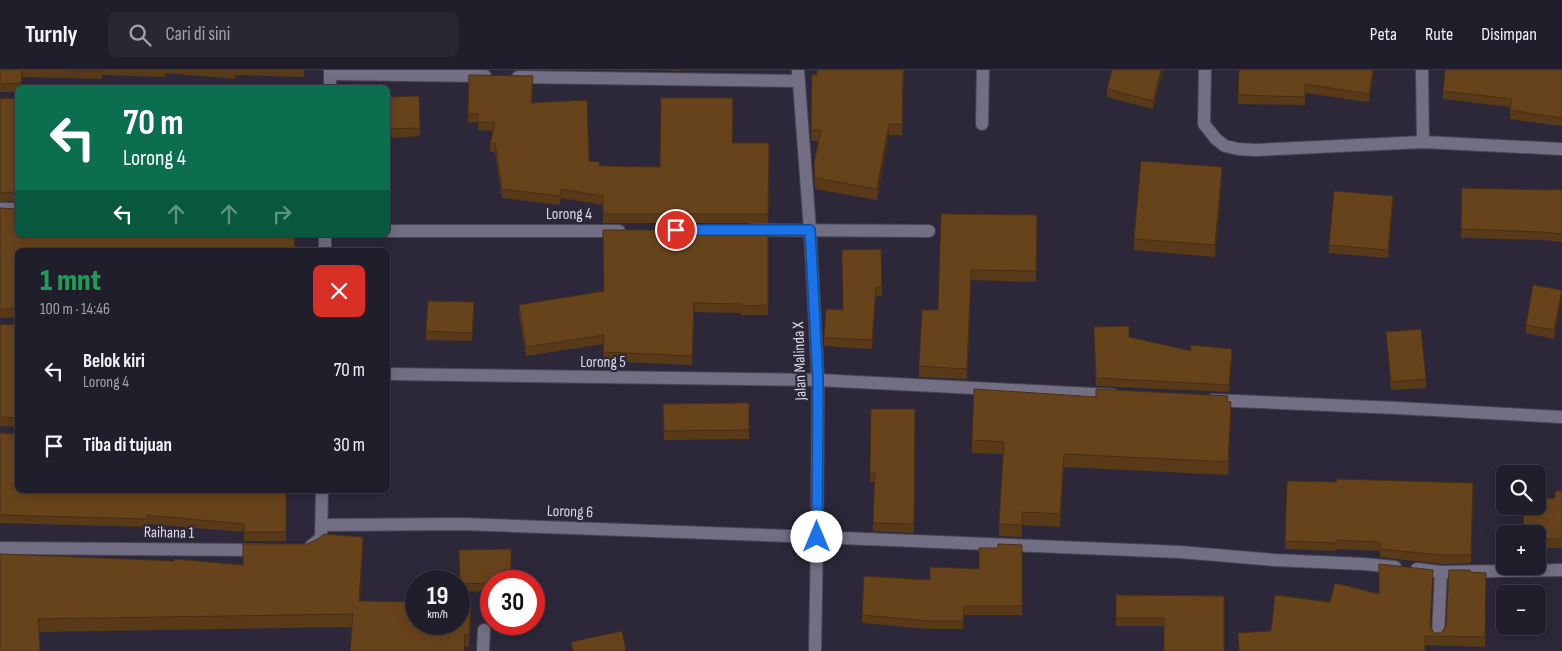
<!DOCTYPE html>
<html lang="id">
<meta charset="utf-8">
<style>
:root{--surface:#211e2c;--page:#292734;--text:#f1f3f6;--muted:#a2a2a9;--line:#3e3c48}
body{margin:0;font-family:"Sofia Sans Condensed",sans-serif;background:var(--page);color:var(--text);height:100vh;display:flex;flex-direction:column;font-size:19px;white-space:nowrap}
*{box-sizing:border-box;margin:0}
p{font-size:16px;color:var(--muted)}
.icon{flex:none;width:28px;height:28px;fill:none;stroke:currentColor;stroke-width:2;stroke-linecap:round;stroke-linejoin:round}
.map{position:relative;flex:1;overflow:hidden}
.details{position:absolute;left:15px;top:178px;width:375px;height:245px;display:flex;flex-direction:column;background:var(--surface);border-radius:8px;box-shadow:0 2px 12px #0003,0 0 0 1px var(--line)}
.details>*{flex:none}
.hud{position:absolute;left:15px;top:15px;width:375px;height:152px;border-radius:8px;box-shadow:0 2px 12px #0003,0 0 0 1px var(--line);background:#0b6e4f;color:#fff;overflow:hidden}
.fabs{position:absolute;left:1496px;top:395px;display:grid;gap:10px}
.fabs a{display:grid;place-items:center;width:50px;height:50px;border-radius:8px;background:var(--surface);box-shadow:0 2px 12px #0003,0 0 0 1px var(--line);font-size:25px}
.speed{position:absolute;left:405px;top:500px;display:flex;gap:10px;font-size:25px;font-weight:700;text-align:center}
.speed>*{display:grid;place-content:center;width:65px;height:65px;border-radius:50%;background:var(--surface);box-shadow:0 2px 12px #0003,0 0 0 1px var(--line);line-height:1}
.speed small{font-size:12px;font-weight:400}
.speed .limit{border:8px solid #d22;background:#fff;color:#111}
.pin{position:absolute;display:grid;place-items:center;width:42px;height:42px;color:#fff;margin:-21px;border:2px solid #fff;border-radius:50%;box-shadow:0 1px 5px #0007}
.me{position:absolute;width:55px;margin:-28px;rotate:0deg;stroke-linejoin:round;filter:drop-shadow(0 0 4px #0008)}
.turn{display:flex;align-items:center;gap:18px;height:105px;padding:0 25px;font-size:22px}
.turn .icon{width:65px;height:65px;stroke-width:2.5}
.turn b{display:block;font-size:35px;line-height:42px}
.lanes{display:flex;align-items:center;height:48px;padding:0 25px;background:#0003;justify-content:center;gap:25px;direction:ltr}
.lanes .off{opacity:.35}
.round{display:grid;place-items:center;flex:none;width:52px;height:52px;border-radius:8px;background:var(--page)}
.summary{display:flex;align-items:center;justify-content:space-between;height:85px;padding:0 25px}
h1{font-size:30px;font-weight:800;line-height:38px;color:#1e9e55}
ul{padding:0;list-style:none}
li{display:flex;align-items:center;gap:15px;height:75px;padding:0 25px}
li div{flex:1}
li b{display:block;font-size:19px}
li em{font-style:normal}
header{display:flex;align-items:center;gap:30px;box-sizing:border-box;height:70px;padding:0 25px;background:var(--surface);border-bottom:1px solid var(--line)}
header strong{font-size:24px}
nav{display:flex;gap:28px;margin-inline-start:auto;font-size:18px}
.search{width:350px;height:45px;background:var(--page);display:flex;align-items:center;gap:12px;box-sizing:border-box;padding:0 18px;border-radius:8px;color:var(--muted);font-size:19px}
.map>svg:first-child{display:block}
</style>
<header>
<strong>Turnly</strong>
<div class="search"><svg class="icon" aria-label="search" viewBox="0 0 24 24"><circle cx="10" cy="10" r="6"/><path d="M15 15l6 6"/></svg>Cari di sini</div>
<nav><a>Peta</a><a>Rute</a><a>Disimpan</a></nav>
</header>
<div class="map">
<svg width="1562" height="581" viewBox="0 0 1562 581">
<rect width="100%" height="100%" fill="#2c283a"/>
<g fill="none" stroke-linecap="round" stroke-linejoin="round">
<defs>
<g id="minor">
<polyline points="798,0 810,160 818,310 817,467 815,581"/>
<polyline points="1205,0 1204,54 1216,69 1225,76 1238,79 1256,80 1423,72 1562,79"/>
<polyline points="1422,0 1423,72"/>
<polyline points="330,4 485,6"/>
<polyline points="518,7 798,11"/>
<polyline points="330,18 330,0"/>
<polyline points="982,54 983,0"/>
<polyline points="0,139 18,139"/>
<polyline points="752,160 929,161"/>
<polyline points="388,161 619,161"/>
<polyline points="325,180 325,165"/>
<polyline points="388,304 818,310 1113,325"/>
<polyline points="1212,330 1397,338 1562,347"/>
<polyline points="322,455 463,454 817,467 1180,482 1274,490 1364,494 1395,497"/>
<polyline points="310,477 321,468 322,420"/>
<polyline points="0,478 261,480"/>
<polyline points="1417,499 1441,502 1562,500"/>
<polyline points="1438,565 1441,502"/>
<polyline points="483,581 484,560"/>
</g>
</defs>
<use href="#minor" stroke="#484554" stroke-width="14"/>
<use href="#minor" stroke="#726e83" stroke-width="12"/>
</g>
<g fill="#593a18">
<polygon points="0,0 304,0 304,7 235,5 235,9 165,3 165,7 102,5 102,9 22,7 21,18 18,18 18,22 0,22"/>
<polygon points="663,0 682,0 682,1"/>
<polygon points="904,0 902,65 889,65 877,130 815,119 814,93 818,71 811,71 812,5"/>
<polygon points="1112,0 1163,0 1153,39 1107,27 1107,19"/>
<polygon points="1374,0 1369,32 1305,23 1305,35 1238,34 1238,25"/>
<polygon points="1562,0 1562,56 1510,49 1510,37 1443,29 1443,21"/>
<polygon points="469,5 533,15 532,33 589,91 600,96 660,97 732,73 769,73 768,153 603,153 603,135 561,128 560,135 502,128 495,82 490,82 490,74 493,61 478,60 478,52 468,53"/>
<polygon points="419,26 420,66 388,68 388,27"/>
<polygon points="18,28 18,118 16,118 16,131 0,132 0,29"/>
<polygon points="1222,109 1215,187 1134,180 1134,169"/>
<polygon points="1462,118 1562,120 1562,172 1543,170 1461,168"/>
<polygon points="1393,134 1388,188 1329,183 1329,175"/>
<polygon points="0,138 15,156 18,180 18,247 0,248"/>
<polygon points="941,144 1037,145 1036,212 971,210 967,309 919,307 919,296 938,240"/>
<polygon points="768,160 768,245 741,245 741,243 694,242 692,295 603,291 604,274 526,286 519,244 519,235 604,221"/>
<polygon points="881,179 882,226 876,226 872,279 824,276 824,268"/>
<polygon points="1562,220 1554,269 1526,263 1526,255"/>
<polygon points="474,240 472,271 426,270 426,261"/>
<polygon points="18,254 18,357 0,356 0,255"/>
<polygon points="1094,257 1129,267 1191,281 1232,286 1229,322 1096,316"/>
<polygon points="1386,262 1426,309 1426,318 1391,320"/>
<polygon points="388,312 391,352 391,361 388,361"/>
<polygon points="1096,327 1228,331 1231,344 1228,405 1064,397 1060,457 1022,455 1022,467 999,466 999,454 1003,384 972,383 972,370"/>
<polygon points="749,333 749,369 664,370 663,334"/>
<polygon points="871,339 915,339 914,463 873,461 874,412 870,412"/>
<polygon points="0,363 18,420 286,420 286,471 244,471 244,462 147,454 147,457 0,453"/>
<polygon points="1336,412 1473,413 1471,493 1441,494 1380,487 1380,481 1336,479 1336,481 1285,479 1285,471"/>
<polygon points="1562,421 1562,478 1538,478 1538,464 1555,428"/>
<polygon points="1022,475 1022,545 964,545 963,559 929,559 862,553 862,545 930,510 979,499 998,478"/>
<polygon points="363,479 360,531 471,547 469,577 352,557 39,562 0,484 243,495"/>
<polygon points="459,480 491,511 491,521 460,522"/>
<polygon points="1470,502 1486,503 1485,577 1425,575 1425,581 1239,581 1238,563 1271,561 1330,532 1379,524 1433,509 1430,556 1434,563 1441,563 1446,556"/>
<polygon points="1116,525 1224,526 1164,556 1116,556"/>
</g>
<g fill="#482f14">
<polygon points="1161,0 1163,0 1153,39 1153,31"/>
<polygon points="1373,0 1374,0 1374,2 1369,32 1369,24"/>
<polygon points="889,54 889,65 877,130 877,119"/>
<polygon points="1222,97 1222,109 1215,187 1215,175"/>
<polygon points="1393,126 1393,134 1388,188 1388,180"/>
<polygon points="876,218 876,226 872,279 872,270"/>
<polygon points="1562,221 1562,229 1554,269 1554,260"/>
<polygon points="1232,279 1232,286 1229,322 1229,315"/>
<polygon points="1231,332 1231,344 1228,405 1228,392"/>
<polygon points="1064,384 1064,397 1060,457 1060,444"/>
<polygon points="363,467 363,479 359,544 359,531"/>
<polygon points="471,535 471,547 469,577 469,565"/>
</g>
<g fill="#67431c" stroke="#482f14">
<polygon points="0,0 22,0 21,13 0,14"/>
<polygon points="66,0 102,0 102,1"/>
<polygon points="817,0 903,0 902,54 889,54 877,119 815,108 814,93 821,60 811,60 812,5 817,5"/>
<polygon points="1112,0 1161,0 1153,31 1107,19"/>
<polygon points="1239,0 1373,0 1369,24 1305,14 1305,27 1238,25"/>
<polygon points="1445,0 1562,0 1562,48 1510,40 1512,29 1443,21"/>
<polygon points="469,5 533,6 531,33 587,30 589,91 600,92 599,96 660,97 661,28 733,28 732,73 769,73 768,144 603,144 603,126 561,119 560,126 502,119 495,73 490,74 495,53 478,52 478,43 468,44"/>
<polygon points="419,26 420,58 388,59 388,27"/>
<polygon points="18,28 18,110 16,110 16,122 0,123 0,29"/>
<polygon points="1141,91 1222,97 1215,175 1134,169"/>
<polygon points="1462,118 1551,120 1551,119 1562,120 1562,164 1543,162 1461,159"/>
<polygon points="1334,121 1393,126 1388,180 1329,175"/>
<polygon points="0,138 15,139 15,156 18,156 18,165 295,165 294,180 18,180 18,239 0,239"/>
<polygon points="941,144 1037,145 1036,201 971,200 967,299 919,296 922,240 938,240"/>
<polygon points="603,160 768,160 768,235 741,236 741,234 694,233 692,286 603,282 604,265 526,277 519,235 604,221"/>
<polygon points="881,179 882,217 876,218 872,270 824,268 826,239 843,240 842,180"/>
<polygon points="1533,215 1562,220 1554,260 1526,255"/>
<polygon points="428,231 474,232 472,263 426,261"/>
<polygon points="18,254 18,348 0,347 0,255"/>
<polygon points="1129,256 1129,267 1191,281 1191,275 1232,279 1229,315 1096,308 1094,257"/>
<polygon points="1421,259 1426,309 1391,312 1386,262"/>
<polygon points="388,312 391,352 388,353"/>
<polygon points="974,319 1096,327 1096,319 1228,326 1227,331 1231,332 1228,392 1064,384 1060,444 1022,442 1022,455 999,454 1004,372 972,370"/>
<polygon points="749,333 749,360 664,361 663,334"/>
<polygon points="871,339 915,339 914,454 873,453 875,403 870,403"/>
<polygon points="0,363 18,364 18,420 286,420 286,462 244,462 244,454 147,445 147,449 0,445"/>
<polygon points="1337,409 1473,413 1471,485 1441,485 1380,479 1380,472 1336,470 1336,473 1285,471 1287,411 1336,412"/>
<polygon points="1555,421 1562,421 1562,469 1538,469 1538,464 1524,464 1523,436 1538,436 1538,429 1555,428"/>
<polygon points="324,464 363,467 359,531 415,532 415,530 416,530 416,554 459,554 459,534 471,535 469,565 465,564 464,581 350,581 353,544 38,549 40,581 0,581 0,484 174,491 174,489 243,495 243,474 307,474 318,469"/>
<polygon points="998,474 1022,475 1022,536 964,536 963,551 929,551 862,545 864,506 930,510 930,497 979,499 979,478 998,478"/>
<polygon points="511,479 511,511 491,511 491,513 460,514 459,480"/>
<polygon points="1379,494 1433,500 1430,556 1434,563 1441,563 1446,556 1449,500 1470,500 1470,502 1486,503 1485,567 1425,566 1425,581 1239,581 1238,563 1271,561 1275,525 1330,532 1335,513 1379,524"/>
<polygon points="1116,525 1224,526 1224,581 1164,581 1164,548 1116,548"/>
<polygon points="622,561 626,581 573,581 571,572"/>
</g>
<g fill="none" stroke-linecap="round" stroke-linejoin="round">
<defs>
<polyline id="route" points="676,160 810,160 818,310 817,467"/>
</defs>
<use href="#route" stroke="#114b97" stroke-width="12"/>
<use href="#route" stroke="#1a73e8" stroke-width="9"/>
</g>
<g text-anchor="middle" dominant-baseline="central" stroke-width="4.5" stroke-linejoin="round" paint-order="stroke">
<g font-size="16" fill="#dbd9e4" stroke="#2c283a">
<text x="569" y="144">Lorong 4</text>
<text transform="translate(800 291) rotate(-92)">Jalan Malinda X</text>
<text x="603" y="292">Lorong 5</text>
<text transform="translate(570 442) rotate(2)">Lorong 6</text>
<text transform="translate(169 463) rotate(1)">Raihana 1</text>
</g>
</g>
</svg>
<div class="fabs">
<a><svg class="icon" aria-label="search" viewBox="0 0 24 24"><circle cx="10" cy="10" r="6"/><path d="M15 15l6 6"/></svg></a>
<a>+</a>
<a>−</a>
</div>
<div class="speed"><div>19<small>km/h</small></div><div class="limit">30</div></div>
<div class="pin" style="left:676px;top:160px;background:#d93025"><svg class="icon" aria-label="arrive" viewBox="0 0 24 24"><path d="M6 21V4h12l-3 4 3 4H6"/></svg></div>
<svg class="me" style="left:817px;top:467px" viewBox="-20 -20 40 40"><circle r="19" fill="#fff"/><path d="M0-13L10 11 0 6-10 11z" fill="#1a73e8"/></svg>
<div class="hud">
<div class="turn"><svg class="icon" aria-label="left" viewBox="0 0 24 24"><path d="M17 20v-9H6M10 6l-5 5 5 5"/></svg><div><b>70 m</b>Lorong 4</div></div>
<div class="lanes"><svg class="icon" aria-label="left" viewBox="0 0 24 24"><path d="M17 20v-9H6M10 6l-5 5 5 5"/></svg><svg class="icon off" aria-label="ahead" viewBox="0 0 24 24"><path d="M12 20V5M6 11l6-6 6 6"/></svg><svg class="icon off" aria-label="ahead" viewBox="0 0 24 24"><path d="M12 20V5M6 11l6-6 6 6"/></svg><svg class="icon off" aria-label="right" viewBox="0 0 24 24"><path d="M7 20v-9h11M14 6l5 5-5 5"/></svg></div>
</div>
<section class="details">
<div class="summary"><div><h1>1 mnt</h1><p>100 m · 14:46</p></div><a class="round" style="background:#d93025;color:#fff"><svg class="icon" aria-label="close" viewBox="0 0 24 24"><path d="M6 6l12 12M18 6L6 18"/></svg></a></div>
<ul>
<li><svg class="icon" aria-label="left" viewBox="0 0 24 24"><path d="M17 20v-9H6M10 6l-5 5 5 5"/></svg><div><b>Belok kiri</b><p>Lorong 4</p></div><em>70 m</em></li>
<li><svg class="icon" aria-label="arrive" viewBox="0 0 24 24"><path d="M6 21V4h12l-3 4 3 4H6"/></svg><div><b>Tiba di tujuan</b></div><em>30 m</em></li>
</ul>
</section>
</div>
